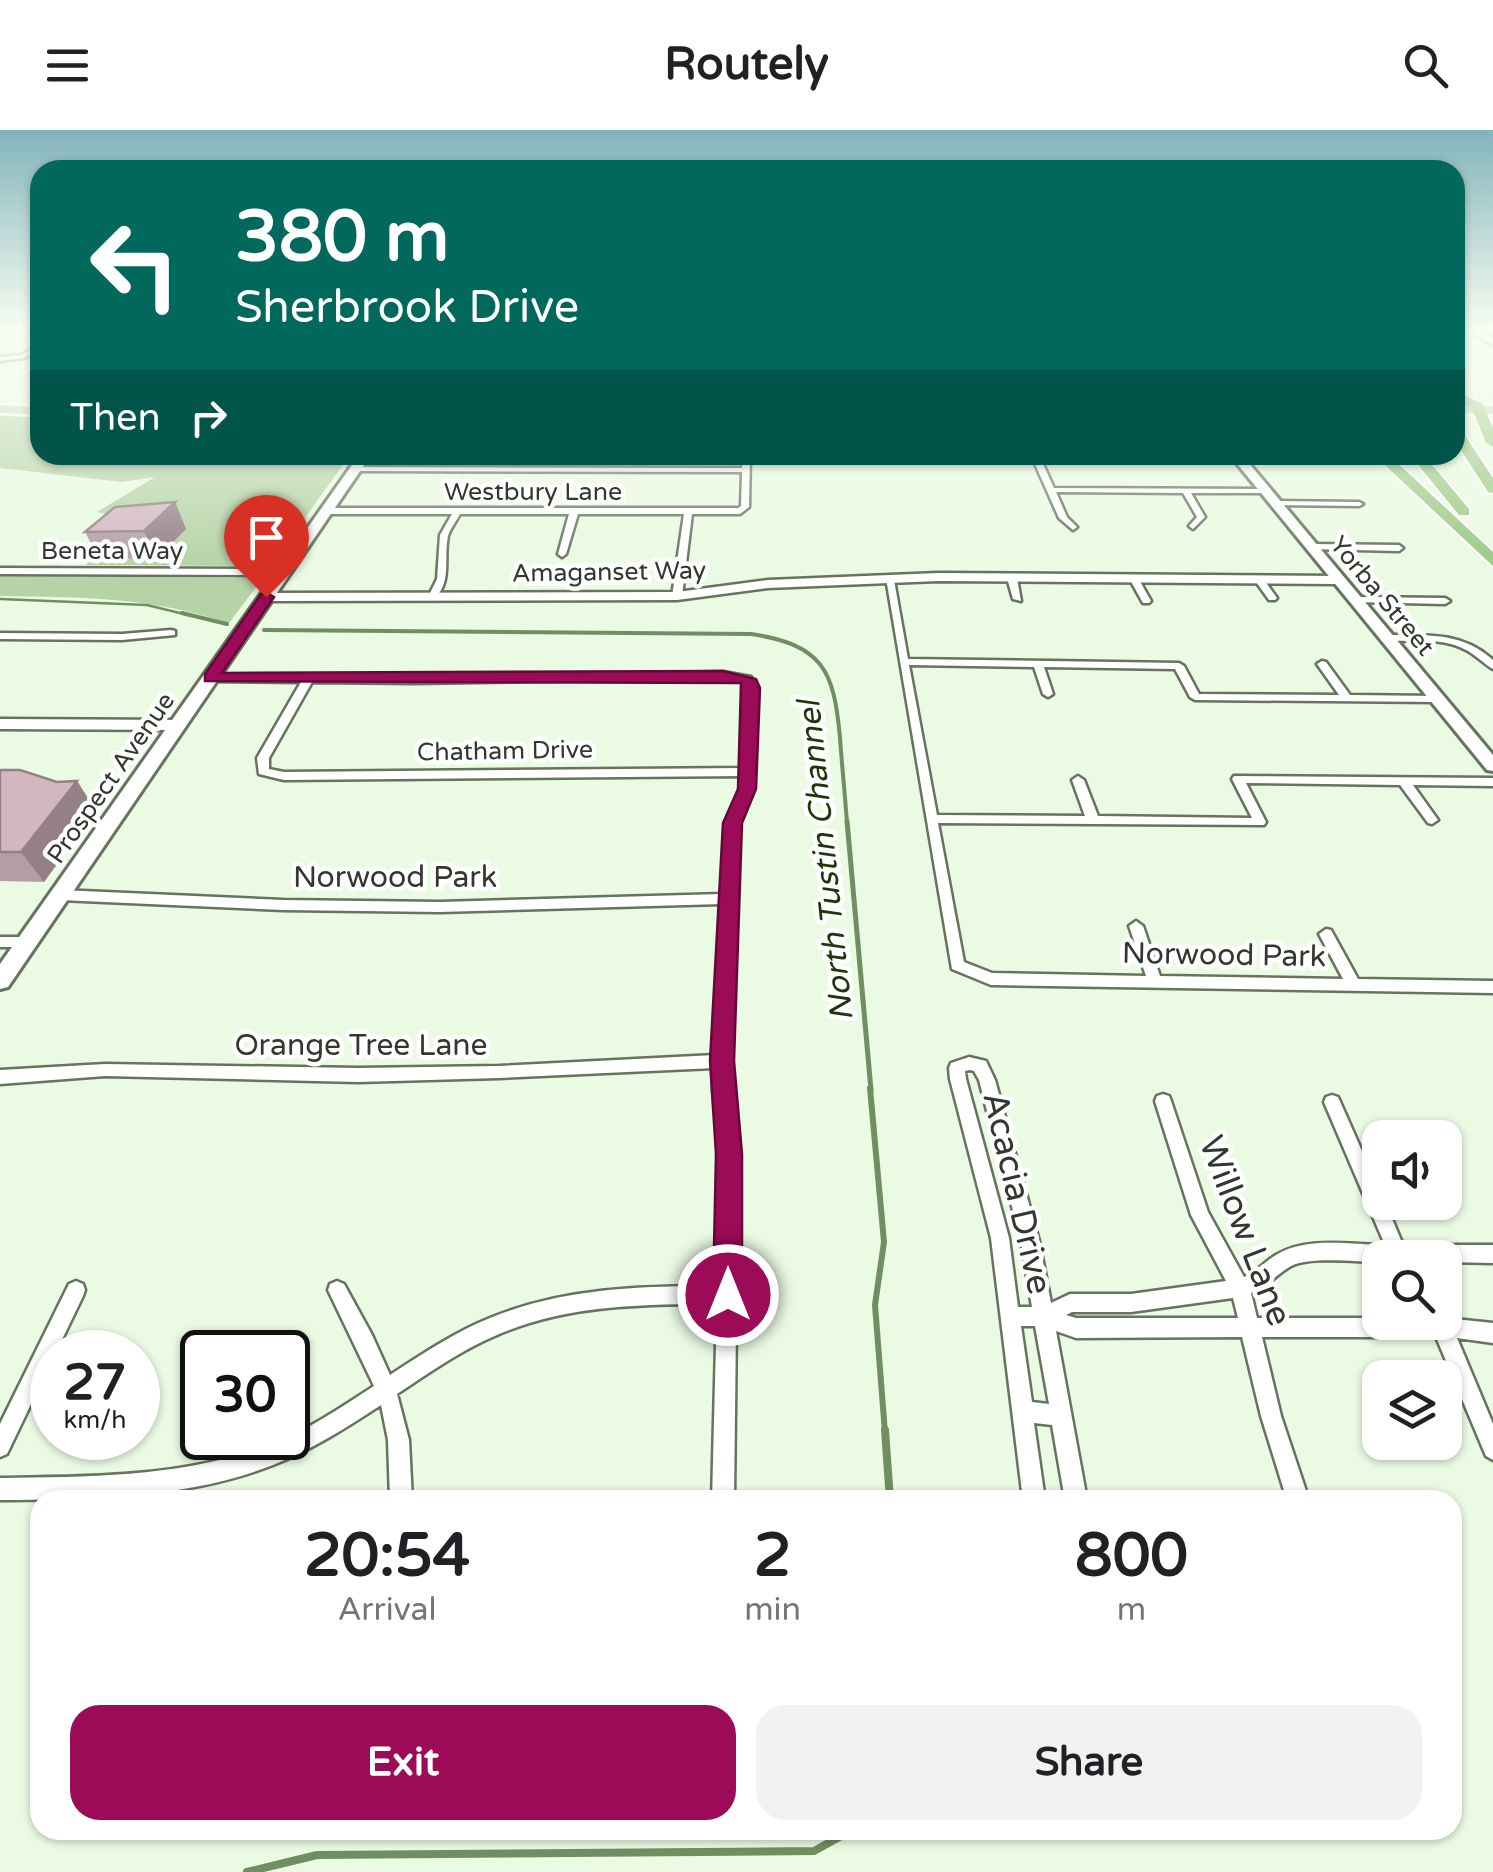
<!DOCTYPE html>
<style>
:root{--surface:#fff;--page:#f2f2f2;--text:#202124;--muted:#757577;--accent:#9c0b58}
body{margin:0;font-family:"Varela Round",sans-serif;background:var(--page);color:var(--text);height:100vh;display:flex;flex-direction:column;font-size:38px;white-space:nowrap}
*{box-sizing:border-box;margin:0}
p{font-size:32px;color:var(--muted)}
.icon{flex:none;width:55px;height:55px;fill:none;stroke:currentColor;stroke-width:2;stroke-linecap:round;stroke-linejoin:round}
.map{position:relative;flex:1;overflow:hidden}
.sheet{position:absolute;left:30px;top:1360px;width:1432px;height:350px;display:flex;flex-direction:column;background:var(--surface);border-radius:30px;box-shadow:0 2px 8px #0004}
.sheet>*{flex:none}
.guide{position:absolute;left:30px;top:30px;width:1435px;height:305px;border-radius:30px;box-shadow:0 2px 8px #0004;background:#00695c;color:#fff;overflow:hidden}
.controls{position:absolute;left:1362px;top:990px;display:grid;gap:20px}
.controls a{display:grid;place-items:center;width:100px;height:100px;border-radius:20px;background:var(--surface);box-shadow:0 2px 8px #0004;font-size:50px}
.speed{position:absolute;left:30px;top:1200px;display:flex;gap:20px;font-size:50px;font-weight:700;text-align:center}
.speed>*{display:grid;place-content:center;width:130px;height:130px;border-radius:50%;background:var(--surface);box-shadow:0 2px 8px #0004;line-height:1}
.speed small{font-size:25px;font-weight:400}
.speed .limit{border:5px solid #111;border-radius:15px;background:#fff;color:#111}
.pin{position:absolute;display:grid;place-items:center;width:85px;height:85px;color:#fff;margin:-102px -42px;border-radius:50% 50% 50% 0;rotate:-45deg;box-shadow:0 0 10px #0007}
.pin .icon{rotate:45deg}
.me{position:absolute;width:110px;margin:-55px;rotate:0deg;stroke-linejoin:round;filter:drop-shadow(0 0 8px #0008)}
.turn{display:flex;align-items:center;gap:35px;height:210px;padding:0 40px;font-size:45px}
.turn .icon{width:130px;height:130px;stroke-width:2.5}
.turn b{display:block;font-size:70px;line-height:85px}
.then{display:flex;align-items:center;height:95px;padding:0 40px;background:#0003;gap:20px;font-size:38px}
.eta{display:flex;justify-content:space-evenly;align-items:center;height:170px;text-align:center}
.eta b{font-size:60px;font-weight:700;line-height:70px}
.action{display:flex;gap:20px;margin-top:auto;padding:20px 40px}
.action a{flex:1;height:115px;border-radius:30px;background:var(--accent);color:#fff;font-size:40px;font-weight:700;line-height:115px;text-align:center}
.action a+a{background:var(--page);color:var(--text)}
header{display:flex;justify-content:space-between;align-items:center;height:130px;padding:0 40px;background:var(--surface);font-size:45px;font-weight:700}
.map>svg:first-child{display:block}
</style>
<header><svg class="icon" aria-label="menu" viewBox="0 0 24 24"><path d="M4 6h16M4 12h16M4 18h16"/></svg>Routely<svg class="icon" aria-label="search" viewBox="0 0 24 24"><circle cx="10" cy="10" r="6"/><path d="M15 15l6 6"/></svg></header>
<div class="map">
<svg width="1493" height="1742" viewBox="0 0 1493 1742">
<rect width="100%" height="100%" fill="#eafae3"/>
<g fill="#b5d3a6">
<polygon points="0,282 40,284 40,325 350,325 274,431 258,436 86,435 128,389 97,382 155,347 122,352 0,338"/>
<path d="M0,446L254,448L260,452L229,493C150,467 82,467 0,466Z"/>
</g>
<g fill="none" stroke-linecap="round" stroke-linejoin="round">
<polyline stroke="#708e61" stroke-width="2.5" points="0,469 147,475 192,486"/>
<g stroke="#708e61" stroke-width="4">
<polyline points="182,483 227,494"/>
<path d="M264,500L751,504C823,515 834,540 840,608C842,636 845,665 847,693"/>
</g>
<polyline stroke="#708e61" stroke-width="5" points="847,691 871,960"/>
<polyline stroke="#708e61" stroke-width="6" points="870,958 884,1112 875,1175 885,1303"/>
<g stroke="#708e61" stroke-width="8">
<polyline points="885,1300 890,1370"/>
<polyline points="247,1742 317,1725 814,1721 852,1700"/>
</g>
<defs>
<g id="minor">
<polygon points="9,197 0,202 0,198"/>
<polygon points="40,216 40,220 24,228 0,231 0,227 21,225"/>
<path d="M742,325H750L749,377L740,384H692L682,466L677,469L672,466L684,384H578L566,424L562,427L558,424L569,384H460C457,390 450,399 448,406C443,430 453,452 433,470L428,467L437,449L440,405L452,384H326L322,381L326,378H738L741,376L742,342L355,341L351,339L355,337L742,338Z"/>
<polygon points="1031,325 1039,325 1054,358 1266,359 1270,361 1266,363 1191,363 1205,387 1193,399 1189,396 1197,387 1183,363 1056,362 1067,387 1077,397 1073,400 1059,388"/>
<polygon points="1276,371 1359,372 1363,374 1359,376 1273,375 1272,373"/>
<polygon points="1312,414 1399,415 1403,418 1399,421 1309,419 1308,417"/>
<polygon points="0,438 284,439 289,442 284,445 0,444"/>
<polygon points="1012,445 1017,448 1021,471 1013,469 1007,448"/>
<polygon points="1131,446 1137,446 1151,471 1149,473 1143,473 1129,448"/>
<polygon points="1256,447 1262,447 1277,468 1275,470 1269,470 1254,449"/>
<polygon points="886,448 894,450 908,529 1179,533 1184,536 1199,564 1339,565 1317,534 1322,531 1326,532 1350,565 1437,566 1442,569 1437,572 1195,570 1190,567 1175,539 1044,537 1053,564 1048,567 1043,564 1034,537 909,535 937,685 1085,686 1072,650 1078,646 1084,650 1098,686 1252,688 1232,649 1234,646 1493,648 1493,656 1413,655 1438,690 1432,694 1428,693 1400,655 1246,653 1266,692 1264,695 938,693 964,832 992,843 1146,846 1129,796 1136,791 1143,796 1160,846 1343,849 1319,804 1326,799 1331,800 1358,849 1493,851 1493,863 991,855 952,839"/>
<polygon points="1356,467 1445,468 1450,471 1445,474 1353,472 1351,470"/>
<polygon points="171,500 175,501 175,505 122,510 0,509 0,503 122,504"/>
<path d="M1388,505C1427,505 1463,502 1493,530V539C1484,534 1476,525 1466,520C1441,506 1411,513 1384,510L1383,508Z"/>
<path d="M723,542L751,547L757,558L753,659L738,693L729,960L738,1024L734,1370H712L717,1174C643,1174 565,1175 497,1205C461,1220 429,1243 397,1264L409,1310L412,1370H390L388,1310L381,1275C346,1298 311,1320 273,1335C186,1369 92,1369 0,1370V1348C90,1347 182,1347 267,1316C305,1302 340,1278 374,1256L328,1160L330,1154L337,1151L344,1154L372,1205L390,1245C422,1224 455,1202 490,1188C563,1158 640,1156 717,1156L720,1024L713,960L714,938L499,948L358,952L105,946L0,954V940L105,934L358,938L499,936L715,925L722,774L440,782L283,780L60,770L53,765L60,760L283,770L440,772L722,764L726,693L741,659L742,646L284,650L259,644L257,628L301,552L211,551L206,548L211,545L414,547ZM723,548L743,552L747,558L742,638L284,642L269,639V628L312,552L414,553Z"/>
<polygon points="0,807 27,807 34,812 27,817 0,817"/>
<path d="M969,927L986,931L995,950L1039,1111L1051,1173L1070,1164H1131L1226,1151L1191,1085L1155,971L1157,966L1163,964L1169,966L1171,971L1208,1082L1244,1147C1257,1143 1264,1132 1276,1125C1307,1106 1351,1115 1385,1115L1324,972L1326,967L1332,965L1338,967L1380,1062V1072H1385L1403,1115H1493V1133L1445,1132V1128H1380V1132C1357,1132 1310,1126 1291,1136C1275,1145 1269,1156 1251,1163L1257,1188H1380V1192H1445V1188L1493,1193V1213L1457,1208L1493,1294V1330L1486,1326L1436,1207H1262L1281,1286L1309,1370H1287L1261,1286L1242,1207L1076,1208L1056,1201L1087,1370H1065L1052,1295L1034,1293L1045,1370H1023L991,1108L950,949L949,938L951,933ZM970,940L974,941L979,950L1021,1111L1032,1177H1018L1009,1108L966,949L965,941ZM1233,1168L1238,1188H1076L1066,1185L1072,1182H1131ZM1021,1196H1035L1049,1274L1032,1272Z"/>
<polygon points="76,1151 83,1154 85,1160 83,1166 56,1222 52,1222 52,1230 7,1324 0,1327 0,1294 69,1154"/>
</g>
<g id="tertiary">
<polygon points="938,443 1339,446 1345,450 1339,454 938,451 768,458 677,470 267,471 261,467 267,463 677,462 768,450"/>
<polygon points="0,589 178,590 186,595 178,600 0,599"/>
</g>
<g id="secondary">
<polygon points="1464,197 1474,197 1493,208 1493,215"/>
<polygon points="359,325 371,325 8,857 0,859 0,834"/>
<polygon points="1230,325 1242,325 1493,625 1493,641 1487,640"/>
</g>
<g id="primary">
<polygon points="0,275 40,277 40,285 0,283"/>
<polygon points="1455,275 1493,276 1493,284 1455,283"/>
</g>
<g id="motorway">
<polygon points="1455,262 1482,273 1493,298 1493,317 1486,313 1472,278 1455,271"/>
<polygon points="1455,297 1460,298 1493,348 1493,363 1488,362 1455,311"/>
<polygon points="1374,325 1389,325 1493,422 1493,436"/>
<polygon points="1410,325 1424,325 1469,379 1469,385 1459,385"/>
</g>
</defs>
<use href="#minor" stroke="#66735f" stroke-width="5"/>
<use href="#tertiary" stroke="#66735f" stroke-width="5"/>
<use href="#secondary" stroke="#66735f" stroke-width="6"/>
<use href="#primary" stroke="#fff" stroke-width="5"/>
<use href="#motorway" stroke="#fff" stroke-width="4"/>
<use href="#minor" fill="#fff" fill-rule="evenodd"/>
<use href="#tertiary" fill="#fff" fill-rule="evenodd"/>
<use href="#secondary" fill="#fff" fill-rule="evenodd"/>
<use href="#primary" fill="#c4deb5" fill-rule="evenodd"/>
<use href="#motorway" fill="#9cc884" fill-rule="evenodd"/>
</g>
<g fill="#b59da5">
<polygon points="175,372 186,399 157,428 99,429 85,402"/>
<polygon points="0,640 57,652 77,651 96,681 44,752 0,751"/>
</g>
<g fill="#948086">
<polygon points="175,372 186,399 157,428 144,401"/>
<polygon points="77,651 96,681 44,752 21,722"/>
</g>
<g fill="#d3b7c0" stroke="#948086" stroke-width="2.5">
<polygon points="175,372 144,401 85,402 115,377"/>
<polygon points="0,640 20,640 57,652 77,651 21,722 0,722"/>
</g>
<linearGradient id="sky" x2="0" y2="1"><stop stop-color="#83b4ba"/><stop offset="0.45" stop-color="#f6fdf2"/><stop offset="1" stop-color="#f6fdf2" stop-opacity="0"/></linearGradient>
<rect width="1493" height="441" fill="url(#sky)"/>
<polygon fill="#9c0b58" stroke="#650739" stroke-width="2.5" points="266,462 274,467 222,543 723,541 756,549 760,558 756,659 742,693 734,931 742,1024 742,1165 738,1175 728,1179 718,1175 713,1165 716,1024 710,931 723,693 738,659 741,553 205,551 205,544 261,464"/>
<g text-anchor="middle" dominant-baseline="central" stroke-width="9" stroke-linejoin="round" paint-order="stroke">
<g font-size="25" fill="#32382f" stroke="#fff">
<text x="533" y="362">Westbury Lane</text>
<text x="112" y="421">Beneta Way</text>
<text transform="translate(609 442) rotate(-1)">Amaganset Way</text>
<text transform="translate(1382 466) rotate(50)">Yorba Street</text>
<text transform="translate(505 621) rotate(-1)">Chatham Drive</text>
<text transform="translate(111 648) rotate(-55)">Prospect Avenue</text>
</g>
<g font-size="30" fill="#32382f" stroke="#fff">
<text x="395" y="747">Norwood Park</text>
<text transform="translate(1224 825) rotate(1)">Norwood Park</text>
<text x="361" y="915">Orange Tree Lane</text>
</g>
<g font-size="32" font-style="italic" fill="#1d370c" stroke="#fff">
<text transform="translate(826 731) rotate(-96)">North Tustin Channel</text>
</g>
<g font-size="35" fill="#32382f" stroke="#fff">
<text transform="translate(1017 1063) rotate(77)">Acacia Drive</text>
<text transform="translate(1245 1101) rotate(69)">Willow Lane</text>
</g>
</g>
</svg>
<div class="controls">
<a><svg class="icon" aria-label="sound" viewBox="0 0 24 24"><path d="M4 9h4l5-4v14l-5-4H4zM17 9q2 3 0 6"/></svg></a>
<a><svg class="icon" aria-label="search" viewBox="0 0 24 24"><circle cx="10" cy="10" r="6"/><path d="M15 15l6 6"/></svg></a>
<a><svg class="icon" aria-label="layers" viewBox="0 0 24 24"><path d="M12 4l9 5-9 5-9-5zM3 14l9 5 9-5"/></svg></a>
</div>
<div class="speed"><div>27<small>km/h</small></div><div class="limit">30</div></div>
<div class="pin" style="left:266px;top:467px;background:#d93025"><svg class="icon" aria-label="arrive" viewBox="0 0 24 24"><path d="M6 21V4h12l-3 4 3 4H6"/></svg></div>
<svg class="me" style="left:728px;top:1165px" viewBox="-20 -20 40 40"><circle r="17" fill="#9c0b58" stroke="#fff" stroke-width="3"/><path d="M0-11L8 9 0 5-8 9z" fill="#fff"/></svg>
<div class="guide">
<div class="turn"><svg class="icon" aria-label="left" viewBox="0 0 24 24"><path d="M17 20v-9H6M10 6l-5 5 5 5"/></svg><div><b>380 m</b>Sherbrook Drive</div></div>
<div class="then">Then<svg class="icon" aria-label="right" viewBox="0 0 24 24"><path d="M7 20v-9h11M14 6l5 5-5 5"/></svg></div>
</div>
<section class="sheet">
<div class="eta">
<div><b>20:54</b><p>Arrival</p></div>
<div><b>2</b><p>min</p></div>
<div><b>800</b><p>m</p></div>
</div>
<div class="action"><a>Exit</a><a>Share</a></div>
</section>
</div>
